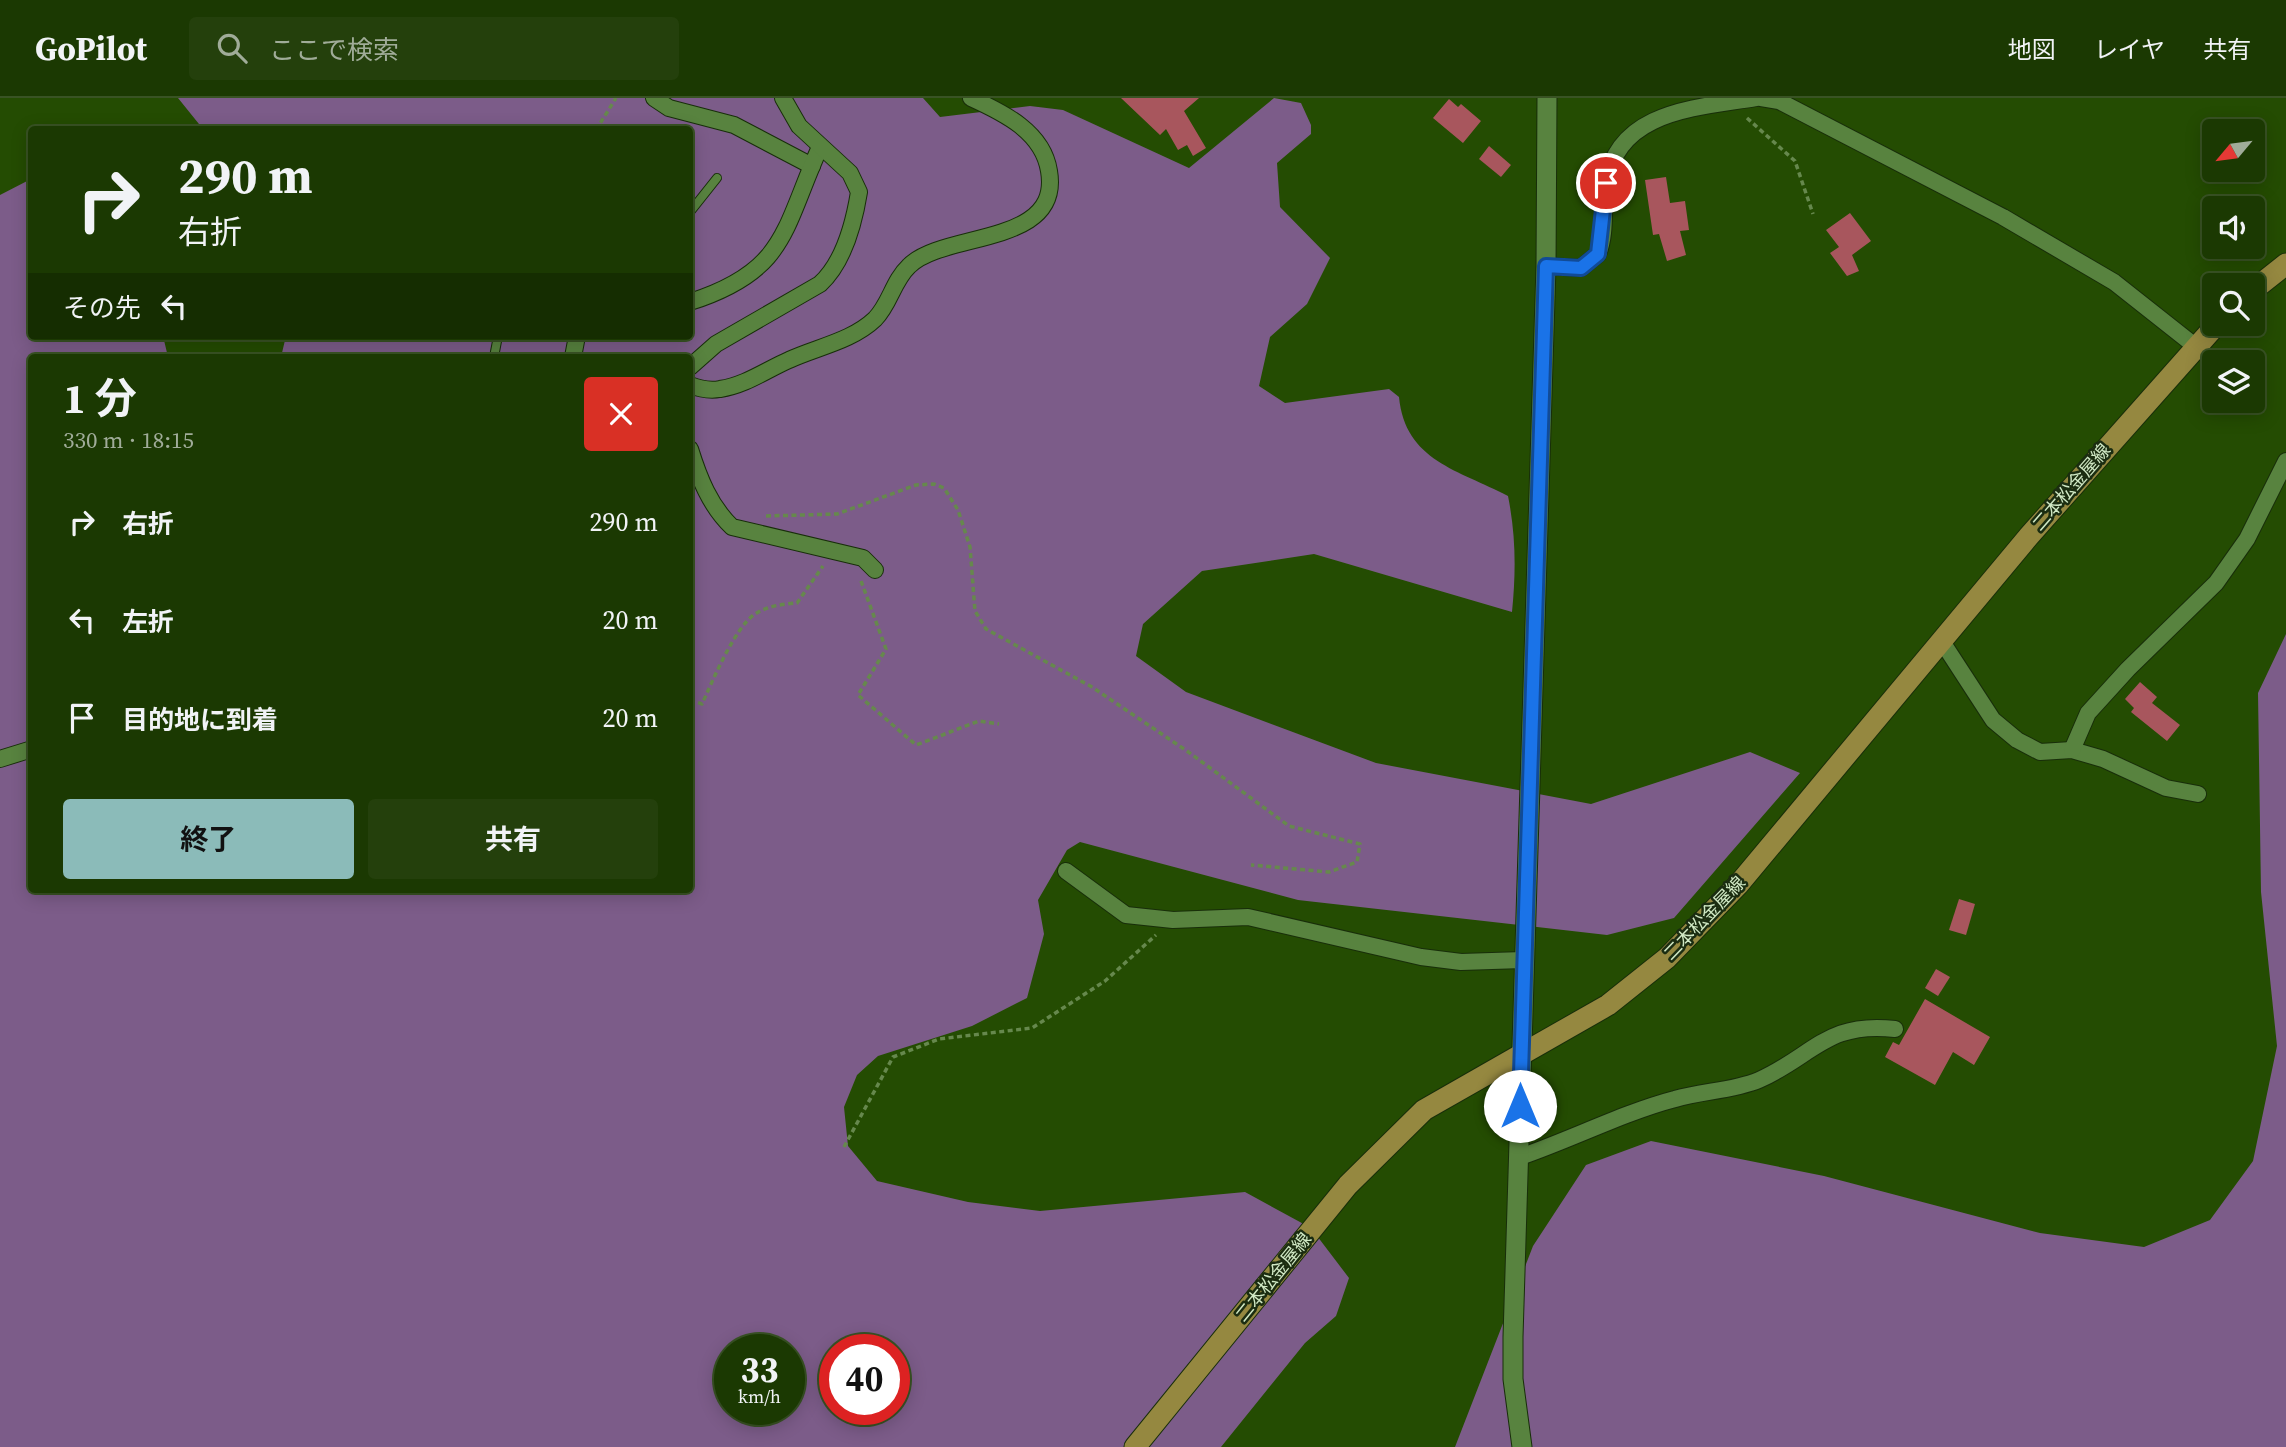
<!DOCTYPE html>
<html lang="ja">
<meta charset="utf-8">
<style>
:root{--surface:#1b3902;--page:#24400c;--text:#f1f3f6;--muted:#a0ac99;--line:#395324;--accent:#8bbbb9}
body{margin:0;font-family:"Source Serif 4","Noto Sans JP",serif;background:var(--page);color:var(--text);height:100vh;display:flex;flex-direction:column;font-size:26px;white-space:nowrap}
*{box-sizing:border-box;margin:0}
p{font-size:23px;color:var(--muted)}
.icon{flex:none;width:38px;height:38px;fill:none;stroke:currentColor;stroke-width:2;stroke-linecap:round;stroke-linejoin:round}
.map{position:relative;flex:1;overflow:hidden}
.sheet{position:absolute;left:28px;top:256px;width:665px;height:539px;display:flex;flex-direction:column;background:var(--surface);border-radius:7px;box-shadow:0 4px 18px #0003,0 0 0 2px var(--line)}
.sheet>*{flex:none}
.top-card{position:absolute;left:28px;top:28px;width:665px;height:214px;border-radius:7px;box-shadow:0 4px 18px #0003,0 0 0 2px var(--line);background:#1b3902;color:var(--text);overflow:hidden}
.needle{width:46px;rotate:241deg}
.buttons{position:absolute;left:2202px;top:21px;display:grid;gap:14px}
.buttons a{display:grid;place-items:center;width:63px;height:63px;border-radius:7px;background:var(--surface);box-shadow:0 4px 18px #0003,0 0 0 2px var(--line);font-size:35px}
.speed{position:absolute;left:714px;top:1236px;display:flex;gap:14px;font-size:35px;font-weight:700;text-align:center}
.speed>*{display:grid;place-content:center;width:91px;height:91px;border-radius:50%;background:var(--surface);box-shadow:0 4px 18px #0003,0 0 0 2px var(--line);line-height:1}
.speed small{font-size:18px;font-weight:400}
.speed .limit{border:10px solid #d22;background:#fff;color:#111}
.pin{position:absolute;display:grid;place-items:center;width:60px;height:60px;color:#fff;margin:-30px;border:4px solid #fff;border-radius:50%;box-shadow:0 2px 7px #0007}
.me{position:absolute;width:77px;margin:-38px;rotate:0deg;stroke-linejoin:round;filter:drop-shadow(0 0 5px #0008)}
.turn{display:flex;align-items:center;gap:24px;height:147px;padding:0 35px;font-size:32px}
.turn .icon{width:91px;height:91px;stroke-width:2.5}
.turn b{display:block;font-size:49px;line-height:60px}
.then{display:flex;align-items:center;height:66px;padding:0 35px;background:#0003;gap:14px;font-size:26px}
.round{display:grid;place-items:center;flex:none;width:74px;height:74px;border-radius:7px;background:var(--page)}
.headline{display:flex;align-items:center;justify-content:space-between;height:119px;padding:0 35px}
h1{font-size:42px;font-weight:700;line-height:52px}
.button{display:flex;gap:14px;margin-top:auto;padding:14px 35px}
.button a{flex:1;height:80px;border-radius:7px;background:var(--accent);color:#111;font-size:28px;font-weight:700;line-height:80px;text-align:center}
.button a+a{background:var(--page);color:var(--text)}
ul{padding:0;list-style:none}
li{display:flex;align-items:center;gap:21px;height:98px;padding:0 35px}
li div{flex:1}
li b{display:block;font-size:26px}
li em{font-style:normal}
header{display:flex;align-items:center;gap:42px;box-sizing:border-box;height:98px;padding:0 35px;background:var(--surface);border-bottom:2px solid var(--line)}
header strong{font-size:33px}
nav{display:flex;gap:38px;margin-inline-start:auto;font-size:24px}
.search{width:490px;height:63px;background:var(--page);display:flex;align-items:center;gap:18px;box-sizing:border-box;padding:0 24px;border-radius:7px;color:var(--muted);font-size:26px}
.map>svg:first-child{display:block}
</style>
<header>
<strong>GoPilot</strong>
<div class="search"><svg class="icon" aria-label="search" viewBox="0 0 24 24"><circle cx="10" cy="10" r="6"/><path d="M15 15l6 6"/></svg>ここで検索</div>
<nav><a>地図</a><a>レイヤ</a><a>共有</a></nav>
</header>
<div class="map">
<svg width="2286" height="1349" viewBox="0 0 2286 1349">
<rect width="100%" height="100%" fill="#244c02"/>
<g fill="#7c5c89" fill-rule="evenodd">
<path d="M178,0H923L940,19L1030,8L1063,12L1189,70L1274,0L1301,5L1311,27V36L1277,65L1280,109L1330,160L1307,206L1270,239L1259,288L1285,305L1389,291L1399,299C1405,363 1459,372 1508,398C1516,438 1516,474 1512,514L1314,456L1202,473L1143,526L1136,558L1186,594L1376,665L1591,706L1750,654L1800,675L1674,820L1607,837L1298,802L1080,744L1067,752L1038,802L1044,836L1027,900L972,928L878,958L857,977L844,1009L848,1048L877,1083L968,1104L1040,1113L1245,1094L1311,1130L1349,1180L1336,1218L1305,1245L1221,1349H0V97L31,81L32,238H163L168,259H32V791H690V259H281L286,238H690V32L203,31ZM730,1251H789V1311H730ZM835,1251H894V1311H835Z"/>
<polygon points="2286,536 2286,1349 1455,1349 1533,1148 1586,1067 1651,1043 1824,1078 2040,1135 2144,1149 2210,1122 2253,1063 2277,948 2261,794 2258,595"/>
</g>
<g fill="#a8565d">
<polygon points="1121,0 1199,0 1184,13 1206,50 1193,58 1187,47 1178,52 1166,31 1160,37"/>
<polygon points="1449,1 1458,9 1461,6 1481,23 1463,45 1433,20"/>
<polygon points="1489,48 1511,67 1501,79 1479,61"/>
<polygon points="1666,79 1670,105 1685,103 1689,132 1680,133 1686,157 1667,163 1659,136 1653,137 1645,82"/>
<polygon points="1850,115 1871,143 1852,157 1859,173 1847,178 1830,155 1839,149 1826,132"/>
<polygon points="2140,584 2157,599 2152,605 2180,627 2167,643 2131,614 2134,610 2125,601"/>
<polygon points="1959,801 1975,806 1966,837 1949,832"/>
<polygon points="1936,871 1950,879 1938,898 1925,890"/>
<polygon points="1925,901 1990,939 1974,967 1953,954 1935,987 1885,959 1893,944 1899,947"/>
</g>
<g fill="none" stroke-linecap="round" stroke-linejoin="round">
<defs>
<g id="service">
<polyline points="690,114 717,80"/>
<polyline points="494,259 498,238"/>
</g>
<g id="minor">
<polyline points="654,0 669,10 734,27 812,68"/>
<polyline points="1761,0 1779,3 2003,119 2114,184 2195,248"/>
<path d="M1546,168L1581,170L1598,156C1607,134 1602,109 1606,86C1617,12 1697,10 1756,0"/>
<path d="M690,204C787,173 783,131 820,49"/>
<polyline points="573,259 577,238"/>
<path d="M690,269L716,246L820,186C844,164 854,125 859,94L850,75L799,28L783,0"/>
<path d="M690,287C700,291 709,293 720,291C746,287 766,272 789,262C817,249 852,243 875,221C890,206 893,183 909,168C944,133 1062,149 1049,73C1043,34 1004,15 971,0"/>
<path d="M690,351C699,380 710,408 732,429L863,460L875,472"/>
<polyline points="1941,542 1993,622 2017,642 2040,654 2072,652 2103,661 2166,690 2198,696"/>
<polyline points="2072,652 2088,615 2128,571 2216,485 2247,441 2286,363"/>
<polyline points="0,661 32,651"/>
<polyline points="1066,773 1126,817 1173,822 1248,819 1421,859 1461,864 1523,862"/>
<path d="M1520,1059C1570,1042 1625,1014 1675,1001C1702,993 1733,993 1759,982C1813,958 1827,923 1895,931"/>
</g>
<polyline id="tertiary" points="1522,1349 1513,1281 1513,1239 1546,168 1547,0"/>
<g id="primary">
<polyline points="2252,193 2286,166"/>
<polyline points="1135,1349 1348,1087 1424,1012 1608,907 1667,860 1738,787 2029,438 2217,226"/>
</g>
</defs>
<use href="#service" stroke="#182e0a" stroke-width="10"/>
<use href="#minor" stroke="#182e0a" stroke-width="18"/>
<use href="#tertiary" stroke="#182e0a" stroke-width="21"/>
<use href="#primary" stroke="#182e0a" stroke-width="23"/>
<g stroke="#66884d" stroke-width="3.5" stroke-dasharray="5 3.5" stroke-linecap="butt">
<polyline points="1747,20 1795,63 1813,116"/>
<polyline points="596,32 616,0"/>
<polyline points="766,418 837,416 916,387 934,386 944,390 958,412 970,449 975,513 986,531 1092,589 1187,653 1289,728 1360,746 1357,764 1329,774 1251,767"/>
<polyline points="861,483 886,551 858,597 916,647 979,623 999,626"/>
<path d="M690,602L702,606C712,584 735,529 755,516C767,508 783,506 797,505L823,468"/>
<polyline points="844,1049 893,959 939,941 1032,930 1105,883 1156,837"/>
</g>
<use href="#service" stroke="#58833f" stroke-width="8"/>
<use href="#minor" stroke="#58833f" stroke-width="16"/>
<use href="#tertiary" stroke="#58833f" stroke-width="19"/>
<use href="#primary" stroke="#958840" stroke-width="21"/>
</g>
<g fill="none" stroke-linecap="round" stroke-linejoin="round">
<defs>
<polyline id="route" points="1520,1008 1546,168 1581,170 1598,156 1606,85"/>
</defs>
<use href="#route" stroke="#114b97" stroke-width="18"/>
<use href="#route" stroke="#1a73e8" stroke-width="12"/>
</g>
<g text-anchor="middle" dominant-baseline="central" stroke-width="5" stroke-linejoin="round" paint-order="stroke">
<g font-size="18" fill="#d1e9c5" stroke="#1b2d11">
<text transform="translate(2071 389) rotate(-49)">二本松金屋線</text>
<text transform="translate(1704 820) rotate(-46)">二本松金屋線</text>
<text transform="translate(1273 1179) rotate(-51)">二本松金屋線</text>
</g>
</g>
</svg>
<div class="buttons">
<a><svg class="needle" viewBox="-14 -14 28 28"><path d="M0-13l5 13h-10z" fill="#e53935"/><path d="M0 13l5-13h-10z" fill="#a0ac99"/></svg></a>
<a><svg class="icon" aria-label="sound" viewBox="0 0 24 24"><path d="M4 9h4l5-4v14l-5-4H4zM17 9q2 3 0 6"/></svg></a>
<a><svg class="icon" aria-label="search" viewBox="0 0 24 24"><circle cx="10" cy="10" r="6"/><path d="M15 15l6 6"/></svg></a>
<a><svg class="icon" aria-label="layers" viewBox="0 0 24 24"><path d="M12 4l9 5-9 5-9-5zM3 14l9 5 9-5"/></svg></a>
</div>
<div class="speed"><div>33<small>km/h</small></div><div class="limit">40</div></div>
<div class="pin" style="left:1606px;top:85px;background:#d93025"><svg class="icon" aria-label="arrive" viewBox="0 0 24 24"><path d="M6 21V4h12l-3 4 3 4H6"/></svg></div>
<svg class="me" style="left:1520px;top:1008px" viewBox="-20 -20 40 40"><circle r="19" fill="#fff"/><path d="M0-13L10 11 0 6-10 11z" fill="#1a73e8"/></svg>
<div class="top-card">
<div class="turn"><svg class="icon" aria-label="right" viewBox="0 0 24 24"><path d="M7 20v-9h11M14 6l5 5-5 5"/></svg><div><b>290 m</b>右折</div></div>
<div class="then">その先<svg class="icon" aria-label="left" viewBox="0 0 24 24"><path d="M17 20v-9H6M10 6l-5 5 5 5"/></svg></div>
</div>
<section class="sheet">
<div class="headline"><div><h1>1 分</h1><p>330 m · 18:15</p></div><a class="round" style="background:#d93025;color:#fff"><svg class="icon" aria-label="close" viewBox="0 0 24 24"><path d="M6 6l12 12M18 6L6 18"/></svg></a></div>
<ul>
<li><svg class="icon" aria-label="right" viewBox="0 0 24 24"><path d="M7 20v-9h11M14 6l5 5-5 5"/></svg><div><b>右折</b></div><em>290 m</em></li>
<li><svg class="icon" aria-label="left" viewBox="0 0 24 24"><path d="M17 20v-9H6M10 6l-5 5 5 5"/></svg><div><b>左折</b></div><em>20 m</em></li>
<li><svg class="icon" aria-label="arrive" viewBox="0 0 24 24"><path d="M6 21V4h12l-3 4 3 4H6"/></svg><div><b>目的地に到着</b></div><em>20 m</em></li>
</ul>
<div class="button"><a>終了</a><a>共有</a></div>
</section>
</div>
